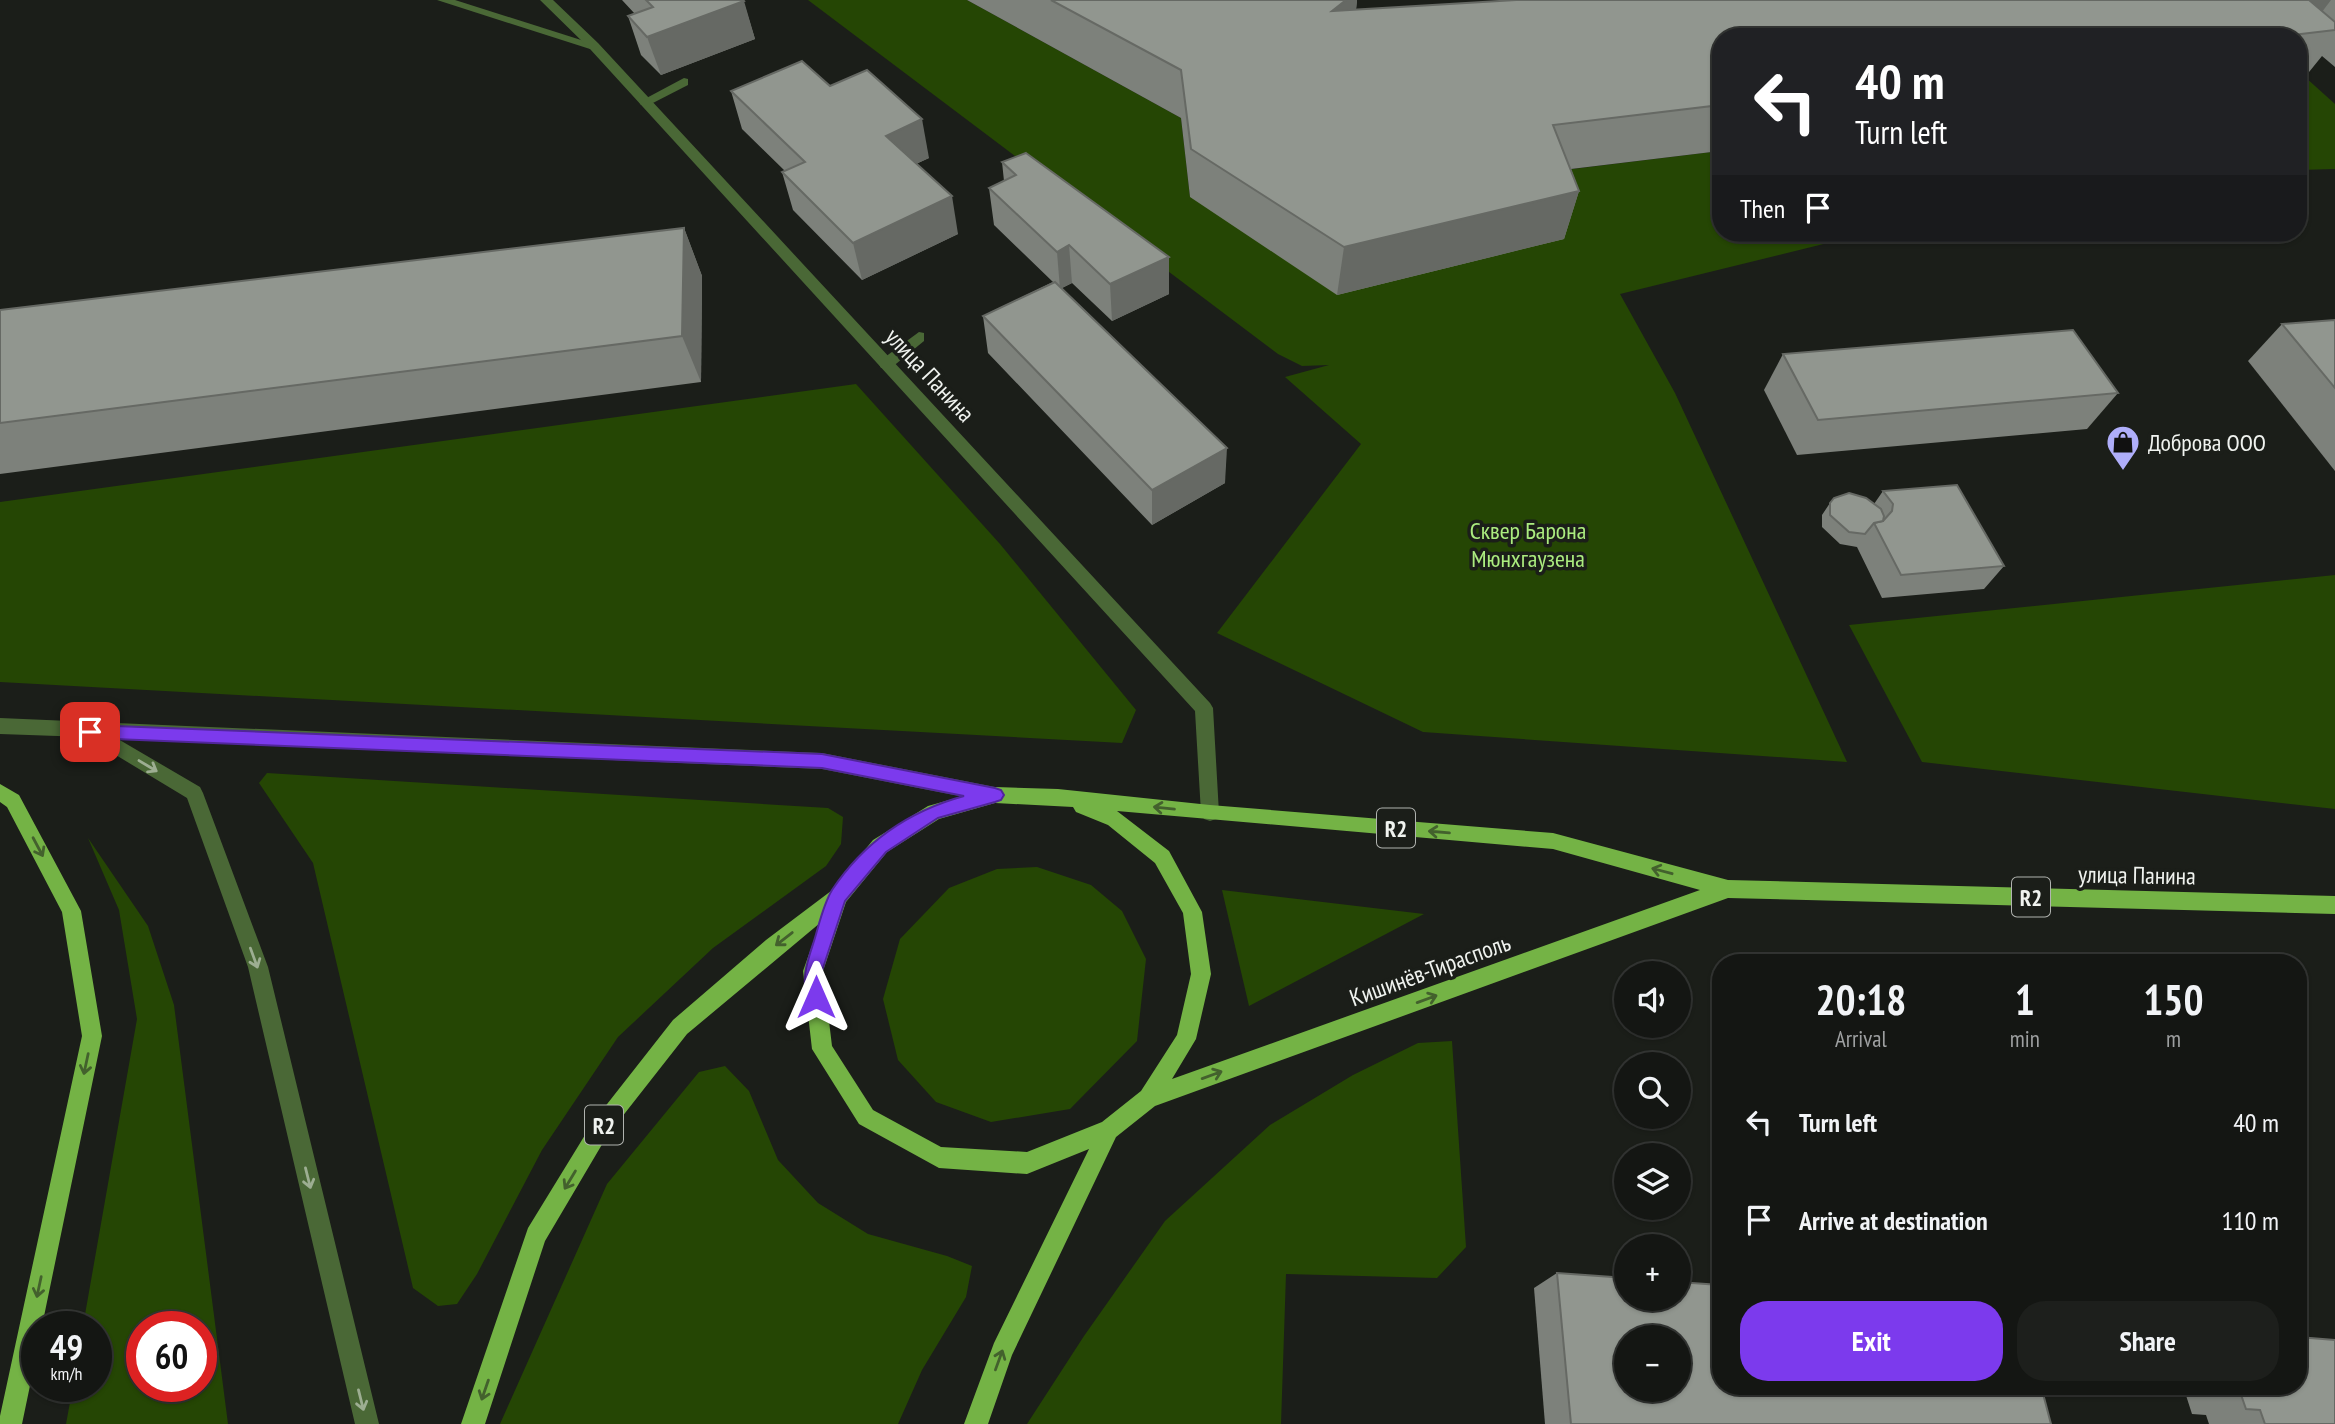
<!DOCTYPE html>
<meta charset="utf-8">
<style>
:root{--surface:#141613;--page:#1d1f1c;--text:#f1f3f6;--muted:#9d9fa0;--line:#333533;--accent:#7c3aed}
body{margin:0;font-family:"PT Sans Narrow",sans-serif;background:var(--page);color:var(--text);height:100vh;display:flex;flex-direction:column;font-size:26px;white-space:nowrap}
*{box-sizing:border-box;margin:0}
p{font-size:23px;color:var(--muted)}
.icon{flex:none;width:38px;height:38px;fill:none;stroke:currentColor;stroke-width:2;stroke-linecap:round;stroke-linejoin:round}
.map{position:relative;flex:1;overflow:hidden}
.sheet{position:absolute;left:1712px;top:954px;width:595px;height:441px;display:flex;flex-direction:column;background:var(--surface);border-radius:28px;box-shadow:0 2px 5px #0004,0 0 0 2px var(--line)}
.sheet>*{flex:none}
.hud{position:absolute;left:1712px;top:28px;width:595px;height:214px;border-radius:28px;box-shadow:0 2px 5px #0004,0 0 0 2px var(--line);background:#202124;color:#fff;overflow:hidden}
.buttons{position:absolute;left:1614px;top:961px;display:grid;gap:14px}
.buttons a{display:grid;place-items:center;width:77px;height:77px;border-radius:50%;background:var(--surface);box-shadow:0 2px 5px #0004,0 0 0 2px var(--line);font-size:35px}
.speed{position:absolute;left:21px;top:1311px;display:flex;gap:14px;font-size:35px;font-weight:700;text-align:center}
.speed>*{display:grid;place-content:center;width:91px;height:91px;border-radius:50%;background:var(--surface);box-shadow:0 2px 5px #0004,0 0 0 2px var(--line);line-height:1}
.speed small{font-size:18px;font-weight:400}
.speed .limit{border:10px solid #d22;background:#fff;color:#111}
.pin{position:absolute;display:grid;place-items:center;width:60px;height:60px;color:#fff;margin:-30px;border-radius:14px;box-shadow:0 4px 10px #0006}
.me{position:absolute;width:77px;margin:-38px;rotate:0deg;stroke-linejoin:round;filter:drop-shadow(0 0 5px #0008)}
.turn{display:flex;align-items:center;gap:24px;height:147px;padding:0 28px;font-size:32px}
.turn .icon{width:91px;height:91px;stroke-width:2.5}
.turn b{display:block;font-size:49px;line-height:60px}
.then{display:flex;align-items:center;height:66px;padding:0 28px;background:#0003;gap:14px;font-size:26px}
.eta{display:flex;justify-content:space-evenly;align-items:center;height:119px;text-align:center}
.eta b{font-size:42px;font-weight:700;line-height:49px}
.button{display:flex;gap:14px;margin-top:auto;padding:14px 28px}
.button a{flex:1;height:80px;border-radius:28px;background:var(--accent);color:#fff;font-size:28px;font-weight:700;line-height:80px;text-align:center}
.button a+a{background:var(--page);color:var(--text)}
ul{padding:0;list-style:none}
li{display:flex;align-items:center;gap:21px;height:98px;padding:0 28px}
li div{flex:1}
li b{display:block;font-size:26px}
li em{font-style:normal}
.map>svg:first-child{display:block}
</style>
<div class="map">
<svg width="2335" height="1424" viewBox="0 0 2335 1424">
<rect width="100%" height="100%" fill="#1b1e19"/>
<g fill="#254604" fill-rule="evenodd">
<polygon points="808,0 967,0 1181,118 1190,197 1540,173 1720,151 1720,233 1868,233 1620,294 1675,393 1847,762 1423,732 1217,633 1361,444 1285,377 1329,365 1302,366 1278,354"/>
<polygon points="2305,77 2335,104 2335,169 2298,170 2298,78"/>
<polygon points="856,384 1000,544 1136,710 1122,743 0,682 0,502"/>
<polygon points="2335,575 2335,809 1922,762 1849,625"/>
<polygon points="267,773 828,808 843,817 841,844 826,866 713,948 618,1037 542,1150 477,1274 457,1304 438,1306 413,1288 313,863 259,783"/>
<path d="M88,838L148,926L174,1005L228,1424H66L73,1386H96V1326H83L137,1019L119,910ZM201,1326V1386H142V1326Z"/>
<polygon points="1037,867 1091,885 1122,911 1146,959 1137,1041 1070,1109 991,1122 936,1102 898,1060 883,999 900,939 949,888 997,869"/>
<polygon points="1222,890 1424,914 1249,1006"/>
<polygon points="1452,1041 1466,1247 1437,1278 1286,1274 1281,1424 1027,1424 1084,1336 1165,1221 1270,1125 1353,1075 1418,1043"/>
<polygon points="725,1066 749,1091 778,1160 818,1203 868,1234 947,1256 972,1266 966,1297 922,1370 898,1424 500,1424 607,1184 699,1072"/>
</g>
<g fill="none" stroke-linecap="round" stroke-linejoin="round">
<g fill="#4a6836" fill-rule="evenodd">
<polygon points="437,0 455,0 600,46 590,49"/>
<polygon points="684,78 688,79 688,85 649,105 641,105 639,102"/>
<polygon points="919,332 924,333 924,341 891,368 881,368 879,364 881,360"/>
</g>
<polygon fill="#4a6836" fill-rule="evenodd" points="540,0 553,0 598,43 1210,703 1213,708 1219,813 1216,819 1210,821 1204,819 1201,813 1195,711 590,49"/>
<polygon fill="#4a6836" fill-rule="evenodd" points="0,718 822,753 995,787 1001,789 1004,795 1001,801 995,803 822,769 118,739 200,787 203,793 268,967 379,1424 355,1424 248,967 187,798 86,737 0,734"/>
<g fill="#74b345" fill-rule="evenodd">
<polygon points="0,784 19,795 81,911 102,1036 42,1326 37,1326 37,1352 22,1424 0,1424 0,1416 82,1036 62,912 7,807 0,802"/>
<path d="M995,787L1058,789L1210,805L1553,833L1728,880L2335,896V914L1728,898L1155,1106L1116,1137L1012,1355L988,1424H964L994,1343L1089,1149L1027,1174L939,1168L859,1124L812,1049L803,971L820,923L687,1034L607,1136L545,1241L485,1424H461L528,1228L593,1122L673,1020L766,940L831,891L873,840L928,806ZM995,803L1073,807L1076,812L1108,825L1155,863L1183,913L1191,974L1177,1035L1141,1091L1102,1122L1027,1152L941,1147L873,1110L832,1046L823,971L846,902L887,852L939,819ZM1117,811L1553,849L1700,890L1172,1079L1196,1039L1211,974L1202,912L1169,851Z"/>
</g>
</g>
<g fill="#7d817b">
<polygon points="622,0 743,0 755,39 661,75 641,55 628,16 635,14"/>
<polygon points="967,0 1357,0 1356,10 1516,0 2335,0 2335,67 2322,56 2305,77 2298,78 2298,37 1720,37 1720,151 1571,169 1579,191 1564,239 1337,295 1190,197 1181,118"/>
<polygon points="830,86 929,158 916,164 958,234 862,280 793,210 782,172 785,171 742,129 731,91"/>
<polygon points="1002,162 1169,294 1112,321 1072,283 1062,288 1225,483 1152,525 988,353 983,316 1053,282 994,225 989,188 1004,181"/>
<polygon points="684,228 702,276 701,382 0,474 0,310"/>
<polygon points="2335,320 2335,471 2248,361 2282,324"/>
<polygon points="1783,354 2118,393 2087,429 1797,455 1764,390"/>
<polygon points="1883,491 2004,566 1984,589 1882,598 1857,547 1840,544 1822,527 1822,515 1830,503 1874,504"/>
<polygon points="1557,1273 2051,1424 1545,1424 1534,1288"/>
<polygon points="2183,1386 2298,1386 2335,1424 2209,1424 2206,1415 2192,1414"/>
</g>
<g fill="#666964">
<polygon points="1346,0 1357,0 1353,37 1332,11"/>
<polygon points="2301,0 2331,0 2306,33"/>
<polygon points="744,1 755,39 661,75 647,37"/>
<polygon points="922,119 929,158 893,174 886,136"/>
<polygon points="1579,191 1564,239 1337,295 1344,247"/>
<polygon points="952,196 958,234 862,280 853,243"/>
<polygon points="684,228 702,276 701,382 682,336"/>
<polygon points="1069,245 1072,283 1060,289 1057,252"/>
<polygon points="1169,257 1169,294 1112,321 1110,284"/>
<polygon points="1227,448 1225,483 1152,525 1152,490"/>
</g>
<g fill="#91968f" stroke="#666964" stroke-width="2" fill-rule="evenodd">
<polygon points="646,0 743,0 744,1 647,37 628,16 653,7"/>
<polygon points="1051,0 1346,0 1332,11 1516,0 2309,0 2335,22 2335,30 2276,37 1720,37 1720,105 1553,125 1579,191 1344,247 1191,149 1181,70"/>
<polygon points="802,61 830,86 867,70 922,119 886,136 952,196 853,243 782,172 805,162 731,91"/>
<polygon points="1026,153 1169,257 1110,284 1069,245 1057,252 989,188 1016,175 1002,162"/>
<polygon points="684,228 682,336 0,423 0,310"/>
<polygon points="1055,282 1227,448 1152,490 983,316"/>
<polygon points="2335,320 2335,388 2282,324"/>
<polygon points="2073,330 2118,393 1818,420 1783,354"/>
<polygon points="1957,485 2004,566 1901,575 1874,523 1883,521 1892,511 1893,504 1883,491"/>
<polygon points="1849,493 1866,498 1881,509 1884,516 1883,521 1874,523 1865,534 1849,532 1830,515 1830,503 1834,498"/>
<path d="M1557,1273L1626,1278V1298H1678V1282L1720,1285V1386H2041L2051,1424H1571ZM1626,1337H1678V1390H1626Z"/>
<polygon points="2298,1337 2335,1340 2335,1424 2265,1424 2260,1410 2246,1409 2238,1386 2298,1386"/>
</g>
<defs><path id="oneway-shaft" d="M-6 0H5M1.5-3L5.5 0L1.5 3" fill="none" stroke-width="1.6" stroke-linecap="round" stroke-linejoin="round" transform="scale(1.75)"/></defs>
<g stroke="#9dae92">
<use href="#oneway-shaft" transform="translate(148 766) rotate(31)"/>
<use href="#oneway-shaft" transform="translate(254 958) rotate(70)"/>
<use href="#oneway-shaft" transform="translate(308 1178) rotate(76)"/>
<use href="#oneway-shaft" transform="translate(361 1400) rotate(76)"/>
</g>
<g stroke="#43612d">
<use href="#oneway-shaft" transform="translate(1164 808) rotate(-174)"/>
<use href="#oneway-shaft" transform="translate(1439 832) rotate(-175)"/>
<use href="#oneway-shaft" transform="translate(38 847) rotate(62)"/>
<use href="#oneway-shaft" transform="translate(1662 871) rotate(-165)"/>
<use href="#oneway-shaft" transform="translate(784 939) rotate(142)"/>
<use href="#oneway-shaft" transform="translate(1427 999) rotate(-20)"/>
<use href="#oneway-shaft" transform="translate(86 1064) rotate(102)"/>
<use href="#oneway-shaft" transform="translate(1212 1075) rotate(-20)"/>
<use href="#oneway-shaft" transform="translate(570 1180) rotate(121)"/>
<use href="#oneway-shaft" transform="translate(39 1287) rotate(102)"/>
<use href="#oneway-shaft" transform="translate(999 1360) rotate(-70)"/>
<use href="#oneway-shaft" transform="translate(485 1390) rotate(109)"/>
</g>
<path fill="#7c3aed" stroke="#51269a" stroke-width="2" d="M90,725L822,754L995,788L1001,790L1004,795L1001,800L995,802L938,818L886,852L845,901L822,971L825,997L822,1003L816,1006L809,1003C800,981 807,962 814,941C819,925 823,905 832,890C864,842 909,811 964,796L822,768L90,738L84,736L82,732L84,727Z"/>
<defs>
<symbol id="shop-pin" viewBox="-11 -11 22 30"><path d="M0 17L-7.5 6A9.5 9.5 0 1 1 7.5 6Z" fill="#afaefa" stroke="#1b1e19"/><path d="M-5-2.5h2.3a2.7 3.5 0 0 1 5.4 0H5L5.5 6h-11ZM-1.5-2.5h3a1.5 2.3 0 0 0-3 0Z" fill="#111"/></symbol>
</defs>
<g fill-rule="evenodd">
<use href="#shop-pin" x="2104" y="423" width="38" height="52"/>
</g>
<g text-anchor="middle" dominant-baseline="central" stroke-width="7" stroke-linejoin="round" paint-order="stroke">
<g fill="#1b1e19" stroke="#b0b3af" stroke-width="2">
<rect x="1377" y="808.5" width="38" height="39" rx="5"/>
<rect x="2012" y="877.5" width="38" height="39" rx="5"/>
<rect x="585" y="1105.5" width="38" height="39" rx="5"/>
</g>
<g font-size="23" font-weight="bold" fill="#f0f3ef">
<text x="1396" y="828">R2</text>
<text x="2031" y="897">R2</text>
<text x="604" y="1125">R2</text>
</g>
<g font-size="24" fill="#f0f3ef" stroke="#1b1e19">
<text transform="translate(930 375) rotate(47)">улица Панина</text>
<text transform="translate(2137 875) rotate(1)">улица Панина</text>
<text transform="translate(1430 970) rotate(-20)">Кишинёв-Тирасполь</text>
</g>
<g font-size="24" fill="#f0f3ef" stroke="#1b1e19" text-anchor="start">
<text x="2148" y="442">Доброва ООО</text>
</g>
<g font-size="24" fill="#abec7f" stroke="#1b1e19">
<text x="1528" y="530">Сквер Барона<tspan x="1528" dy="28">Мюнхгаузена</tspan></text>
</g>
</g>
</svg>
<div class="buttons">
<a><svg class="icon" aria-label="sound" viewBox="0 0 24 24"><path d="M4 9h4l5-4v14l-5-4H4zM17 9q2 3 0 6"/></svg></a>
<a><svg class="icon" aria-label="search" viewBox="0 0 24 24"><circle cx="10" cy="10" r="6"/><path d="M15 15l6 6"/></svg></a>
<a><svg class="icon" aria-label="layers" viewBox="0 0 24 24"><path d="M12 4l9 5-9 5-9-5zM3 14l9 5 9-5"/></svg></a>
<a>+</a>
<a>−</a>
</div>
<div class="speed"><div>49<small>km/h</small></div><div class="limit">60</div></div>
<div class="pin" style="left:90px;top:732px;background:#d93025"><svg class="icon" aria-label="arrive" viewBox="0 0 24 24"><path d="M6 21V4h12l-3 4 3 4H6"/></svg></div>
<svg class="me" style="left:816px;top:997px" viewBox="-20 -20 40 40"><path d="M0-17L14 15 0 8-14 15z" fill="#7c3aed" stroke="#fff" stroke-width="4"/></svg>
<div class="hud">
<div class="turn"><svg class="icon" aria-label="left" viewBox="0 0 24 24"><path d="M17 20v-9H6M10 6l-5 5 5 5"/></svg><div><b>40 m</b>Turn left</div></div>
<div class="then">Then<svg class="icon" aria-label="arrive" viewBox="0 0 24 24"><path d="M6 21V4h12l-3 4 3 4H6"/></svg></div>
</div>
<section class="sheet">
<div class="eta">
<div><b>20:18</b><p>Arrival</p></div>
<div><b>1</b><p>min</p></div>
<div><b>150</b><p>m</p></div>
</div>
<ul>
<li><svg class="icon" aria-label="left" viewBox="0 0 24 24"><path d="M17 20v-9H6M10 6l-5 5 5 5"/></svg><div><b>Turn left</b></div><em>40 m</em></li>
<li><svg class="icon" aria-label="arrive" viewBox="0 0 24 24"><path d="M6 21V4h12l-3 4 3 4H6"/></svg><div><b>Arrive at destination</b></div><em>110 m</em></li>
</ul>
<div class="button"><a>Exit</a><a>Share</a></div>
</section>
</div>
